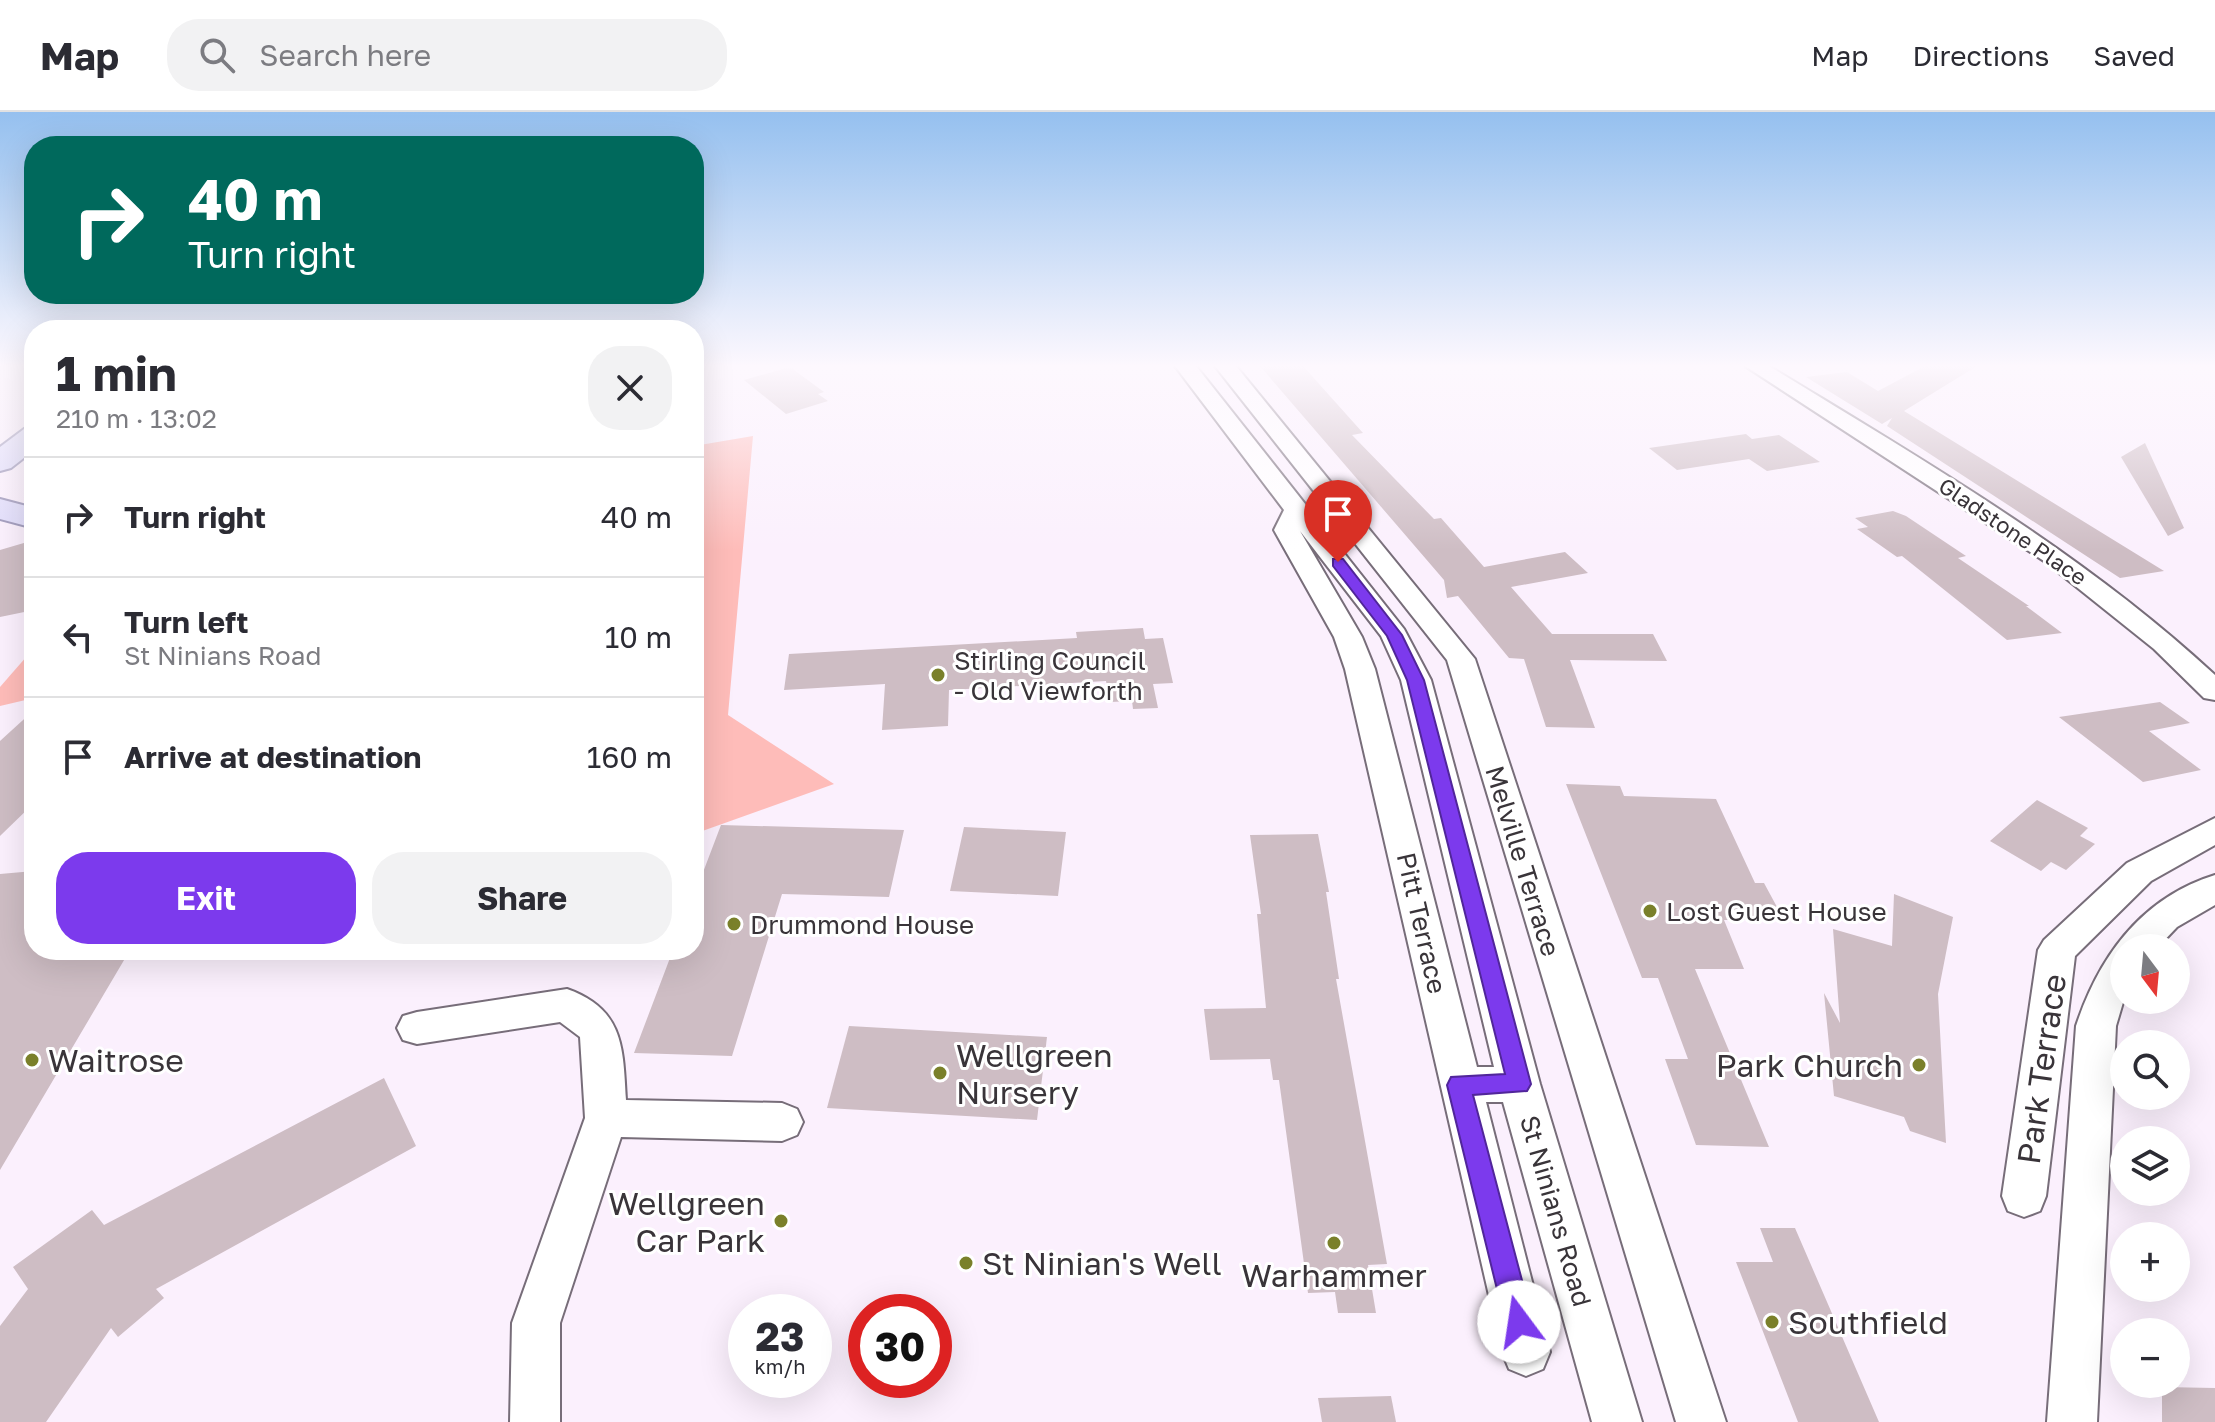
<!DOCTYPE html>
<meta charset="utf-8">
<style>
:root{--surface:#fff;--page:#f2f2f3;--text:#2b2b33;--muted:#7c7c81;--line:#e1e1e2;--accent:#7c3aed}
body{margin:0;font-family:"Golos Text",sans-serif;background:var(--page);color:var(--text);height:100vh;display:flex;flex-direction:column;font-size:30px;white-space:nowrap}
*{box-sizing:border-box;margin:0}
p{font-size:26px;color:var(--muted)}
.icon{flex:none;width:44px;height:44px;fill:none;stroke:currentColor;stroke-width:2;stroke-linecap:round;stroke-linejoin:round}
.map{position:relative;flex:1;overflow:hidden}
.panel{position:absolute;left:24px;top:208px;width:680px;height:640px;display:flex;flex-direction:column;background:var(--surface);border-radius:32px;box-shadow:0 8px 32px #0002}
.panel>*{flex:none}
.hud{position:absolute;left:24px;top:24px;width:680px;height:168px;border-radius:32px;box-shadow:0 8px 32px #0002;background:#00695c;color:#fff;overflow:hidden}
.needle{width:52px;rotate:164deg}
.fabs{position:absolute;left:2110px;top:822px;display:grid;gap:16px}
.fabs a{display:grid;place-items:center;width:80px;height:80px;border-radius:50%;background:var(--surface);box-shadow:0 8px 32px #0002;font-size:40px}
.speed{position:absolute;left:728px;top:1182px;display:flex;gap:16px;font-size:40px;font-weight:700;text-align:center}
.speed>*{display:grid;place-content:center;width:104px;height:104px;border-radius:50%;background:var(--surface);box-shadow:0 8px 32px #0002;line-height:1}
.speed small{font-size:20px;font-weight:400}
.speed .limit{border:12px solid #d22;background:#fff;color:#111}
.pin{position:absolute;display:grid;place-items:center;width:68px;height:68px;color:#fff;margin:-82px -34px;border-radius:50% 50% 50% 0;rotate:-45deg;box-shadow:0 0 8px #0007}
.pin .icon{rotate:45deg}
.me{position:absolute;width:88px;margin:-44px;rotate:346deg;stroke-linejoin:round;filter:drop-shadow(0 0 6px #0008)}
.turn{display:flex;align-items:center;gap:28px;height:168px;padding:0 32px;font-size:36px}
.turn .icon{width:104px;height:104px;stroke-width:2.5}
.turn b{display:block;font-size:56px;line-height:68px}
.round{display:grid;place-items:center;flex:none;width:84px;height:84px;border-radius:32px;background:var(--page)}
.summary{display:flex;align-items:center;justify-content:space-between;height:136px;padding:0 32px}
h1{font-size:48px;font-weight:700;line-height:60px}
.button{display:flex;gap:16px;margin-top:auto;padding:16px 32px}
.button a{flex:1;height:92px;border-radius:32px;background:var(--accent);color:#fff;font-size:32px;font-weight:700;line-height:92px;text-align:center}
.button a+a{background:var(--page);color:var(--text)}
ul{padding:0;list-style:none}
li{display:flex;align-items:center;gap:24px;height:120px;padding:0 32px;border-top:2px solid var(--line)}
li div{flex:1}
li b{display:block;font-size:30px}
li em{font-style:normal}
header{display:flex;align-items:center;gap:48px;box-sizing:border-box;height:112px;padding:0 40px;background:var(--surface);border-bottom:2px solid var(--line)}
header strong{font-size:38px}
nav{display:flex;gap:44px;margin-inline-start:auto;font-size:28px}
.search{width:560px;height:72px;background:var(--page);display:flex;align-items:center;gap:20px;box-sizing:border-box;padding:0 28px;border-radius:32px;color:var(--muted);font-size:30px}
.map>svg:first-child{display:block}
</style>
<header>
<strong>Map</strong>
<div class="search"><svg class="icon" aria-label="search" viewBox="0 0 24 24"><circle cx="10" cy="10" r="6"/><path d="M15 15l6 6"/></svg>Search here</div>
<nav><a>Map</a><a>Directions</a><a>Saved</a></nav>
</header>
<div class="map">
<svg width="2215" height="1310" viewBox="0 0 2215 1310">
<rect width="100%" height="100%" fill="#fbf0fd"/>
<g fill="#febcb9">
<polygon points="753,324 728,603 834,672 694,722 694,334"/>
<polygon points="34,536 34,586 0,594 0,575"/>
</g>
<g fill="#cebdc4">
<polygon points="1260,254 1303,254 1363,321 1352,323 1434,407 1441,406 1484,455 1565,440 1588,461 1511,475 1552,522 1653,522 1667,549 1570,548 1595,616 1546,615 1524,547 1509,546 1458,484 1447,486 1444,468"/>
<polygon points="1925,254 1977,254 1904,299 2164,459 2120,466 1887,314 1892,306 1882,312 1806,265 1847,260 1878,279"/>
<polygon points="790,255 824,280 818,282 828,289 786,302 744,268"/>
<polygon points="1746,322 1752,327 1779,323 1820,350 1767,359 1749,347 1677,358 1649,336"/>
<polygon points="2145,331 2184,416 2168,424 2121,345"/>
<polygon points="1893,399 1906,404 1966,444 1958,446 2029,494 2026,494 2062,521 2007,528 1902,444 1897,445 1857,417 1868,415 1855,406"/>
<polygon points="34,428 34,498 0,505 0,438"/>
<polygon points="1143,516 1145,527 1163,526 1173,571 1153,572 1158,596 1133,597 1132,589 1110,590 1106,569 949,578 948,614 882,618 885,572 784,578 789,542 1077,526 1076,520"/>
<polygon points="2160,590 2190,611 2149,619 2201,658 2143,670 2059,605"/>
<polygon points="34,598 34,691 0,724 0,629"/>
<polygon points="1566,672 1620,674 1624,684 1716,687 1755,771 1764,771 1784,808 1724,808 1744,857 1695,857 1769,1035 1696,1033 1665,947 1688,947 1658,866 1642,866"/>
<polygon points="2037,688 2088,716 2080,724 2095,732 2066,758 2051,750 2041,759 1990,729"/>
<polygon points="721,713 904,718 889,785 782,782 732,944 634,941 673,838 694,838 694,784"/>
<polygon points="964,715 1066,720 1058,784 950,779"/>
<polygon points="1318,722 1329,780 1326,780 1339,867 1336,867 1387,1152 1368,1153 1376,1201 1338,1201 1335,1180 1308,1181 1279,968 1273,968 1270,947 1210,948 1204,897 1266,896 1257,802 1261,802 1250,723"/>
<polygon points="34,759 34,838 130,838 0,1058 0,762"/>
<polygon points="1894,782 1953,805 1938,882 1946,1031 1910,1019 1904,1005 1834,984 1824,881 1840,911 1833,817 1892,834"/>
<polygon points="849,914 1047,925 1037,1008 827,996"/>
<polygon points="384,966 416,1034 156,1177 164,1186 118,1225 111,1216 46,1310 0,1310 0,1214 28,1177 13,1155 92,1098 104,1113"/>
<polygon points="1760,1116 1795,1116 1879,1310 1798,1310 1736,1150 1773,1150"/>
<polygon points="2162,1275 2215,1276 2215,1310 2162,1310"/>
<polygon points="1391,1284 1396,1310 1322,1310 1318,1286"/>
</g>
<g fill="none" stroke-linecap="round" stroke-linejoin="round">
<defs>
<g id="minor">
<path d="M1175,254H1196L1404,517L1431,568L1540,972L1642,1310H1592L1503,990H1486L1550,1240L1543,1257L1526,1264L1509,1257L1502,1240L1345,557L1334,525L1274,418L1284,398ZM1300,419L1381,524L1401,568L1494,955H1477L1375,557L1362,525Z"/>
<polygon points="1215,254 1236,254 1475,547 1726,1310 1676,1310 1447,548"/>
<path d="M1745,254H1769C1924,349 2081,439 2215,563V588L2204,586L2154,537L2044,449Z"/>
<polygon points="2215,706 2215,733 2151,769 2075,844 2046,1084 2040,1099 2024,1105 2008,1099 2002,1084 2038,838 2044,828 2127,751"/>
<path d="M2215,763V793L2177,815L2157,836H2124V887L2116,914L2097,1310H2047L2076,914C2099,845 2141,786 2215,763Z"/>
<path d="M567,877C624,897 623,936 626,988L782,991L797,997L803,1010L797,1023L782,1029L621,1025L560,1211V1310H510L512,1211L585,1006L580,925L560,910L417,932L403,928L397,916L403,904L417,900Z"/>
</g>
<g id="major">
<polygon points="34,314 34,338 11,356 0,359 0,335 24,317"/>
<polygon points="0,387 34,396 34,416 0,407"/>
</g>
</defs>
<use href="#minor" stroke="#776d79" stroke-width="4"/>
<use href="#major" stroke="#9892b6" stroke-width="4"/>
<use href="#minor" fill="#fff" fill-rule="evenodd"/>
<use href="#major" fill="#e0dcfb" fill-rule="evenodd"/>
</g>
<linearGradient id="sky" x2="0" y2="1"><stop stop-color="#95c0ef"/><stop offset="0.58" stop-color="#fdf8fe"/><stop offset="1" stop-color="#fdf8fe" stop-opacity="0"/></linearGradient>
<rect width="2215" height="438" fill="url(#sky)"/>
<polygon fill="#7c3aed" stroke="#51269a" stroke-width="2" points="1333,447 1343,447 1402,523 1424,568 1531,972 1527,979 1473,983 1533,1210 1529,1220 1519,1224 1509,1220 1505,1210 1447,973 1451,965 1505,962 1407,568 1387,524 1333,454"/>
<g fill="#7a802a" stroke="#fff" stroke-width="3">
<circle cx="938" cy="563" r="8"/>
<circle cx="1650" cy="799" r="8"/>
<circle cx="734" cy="812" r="8"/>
<circle cx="32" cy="948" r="8"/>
<circle cx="1919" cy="953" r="8"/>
<circle cx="940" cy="961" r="8"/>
<circle cx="781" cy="1109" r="8"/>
<circle cx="1334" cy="1131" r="8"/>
<circle cx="966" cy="1151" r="8"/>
<circle cx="1772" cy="1210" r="8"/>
</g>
<g text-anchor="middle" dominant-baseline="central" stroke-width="6" stroke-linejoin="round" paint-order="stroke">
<g font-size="22" fill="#393439" stroke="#fff">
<text transform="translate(2013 419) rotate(34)">Gladstone Place</text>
</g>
<g font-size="26" fill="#393439" stroke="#fff" text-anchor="start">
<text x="954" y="548">Stirling Council<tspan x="954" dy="30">- Old Viewforth</tspan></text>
<text x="1666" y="799">Lost Guest House</text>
<text x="750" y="812">Drummond House</text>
</g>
<g font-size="26" fill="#393439" stroke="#fff">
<text transform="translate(1523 749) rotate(73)">Melville Terrace</text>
<text transform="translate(1422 811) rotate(77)">Pitt Terrace</text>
<text transform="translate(1556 1099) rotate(74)">St Ninians Road</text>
</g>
<g font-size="32" fill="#393439" stroke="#fff" text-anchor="start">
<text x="956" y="943">Wellgreen<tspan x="956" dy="37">Nursery</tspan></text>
<text x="48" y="948">Waitrose</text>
<text x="1903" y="953" text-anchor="end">Park Church</text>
<text x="765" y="1091" text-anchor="end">Wellgreen<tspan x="765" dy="37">Car Park</tspan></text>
<text x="982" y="1151">St Ninian's Well</text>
<text x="1334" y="1163" text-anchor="middle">Warhammer</text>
<text x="1788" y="1210">Southfield</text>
</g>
<g font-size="32" fill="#393439" stroke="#fff">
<text transform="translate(2041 957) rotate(-82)">Park Terrace</text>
</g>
</g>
</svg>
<div class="fabs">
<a><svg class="needle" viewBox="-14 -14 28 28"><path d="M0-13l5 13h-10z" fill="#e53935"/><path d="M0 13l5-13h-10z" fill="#7c7c81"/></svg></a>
<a><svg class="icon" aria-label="search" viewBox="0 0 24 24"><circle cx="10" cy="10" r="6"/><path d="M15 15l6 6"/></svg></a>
<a><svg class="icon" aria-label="layers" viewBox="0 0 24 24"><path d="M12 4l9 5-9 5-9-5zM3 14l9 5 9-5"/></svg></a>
<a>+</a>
<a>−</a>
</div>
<div class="speed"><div>23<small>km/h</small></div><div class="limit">30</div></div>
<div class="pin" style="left:1338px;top:450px;background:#d93025"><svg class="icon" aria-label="arrive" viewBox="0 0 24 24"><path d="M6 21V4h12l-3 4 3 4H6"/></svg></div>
<svg class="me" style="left:1519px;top:1210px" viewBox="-20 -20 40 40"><circle r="19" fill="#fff"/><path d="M0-13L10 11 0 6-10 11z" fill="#7c3aed"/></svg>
<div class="hud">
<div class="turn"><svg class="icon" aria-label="right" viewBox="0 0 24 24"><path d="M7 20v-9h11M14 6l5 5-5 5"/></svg><div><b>40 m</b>Turn right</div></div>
</div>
<section class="panel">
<div class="summary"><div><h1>1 min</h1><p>210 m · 13:02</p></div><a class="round"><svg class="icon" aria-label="close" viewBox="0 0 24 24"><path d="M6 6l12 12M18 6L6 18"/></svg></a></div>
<ul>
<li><svg class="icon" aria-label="right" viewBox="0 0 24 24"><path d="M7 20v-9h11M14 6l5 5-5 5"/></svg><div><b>Turn right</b></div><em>40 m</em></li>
<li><svg class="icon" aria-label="left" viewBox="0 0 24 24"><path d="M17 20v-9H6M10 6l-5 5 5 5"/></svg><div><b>Turn left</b><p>St Ninians Road</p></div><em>10 m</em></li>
<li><svg class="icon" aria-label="arrive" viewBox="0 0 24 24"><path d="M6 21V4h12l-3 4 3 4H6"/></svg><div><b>Arrive at destination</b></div><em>160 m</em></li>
</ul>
<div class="button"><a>Exit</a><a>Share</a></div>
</section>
</div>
